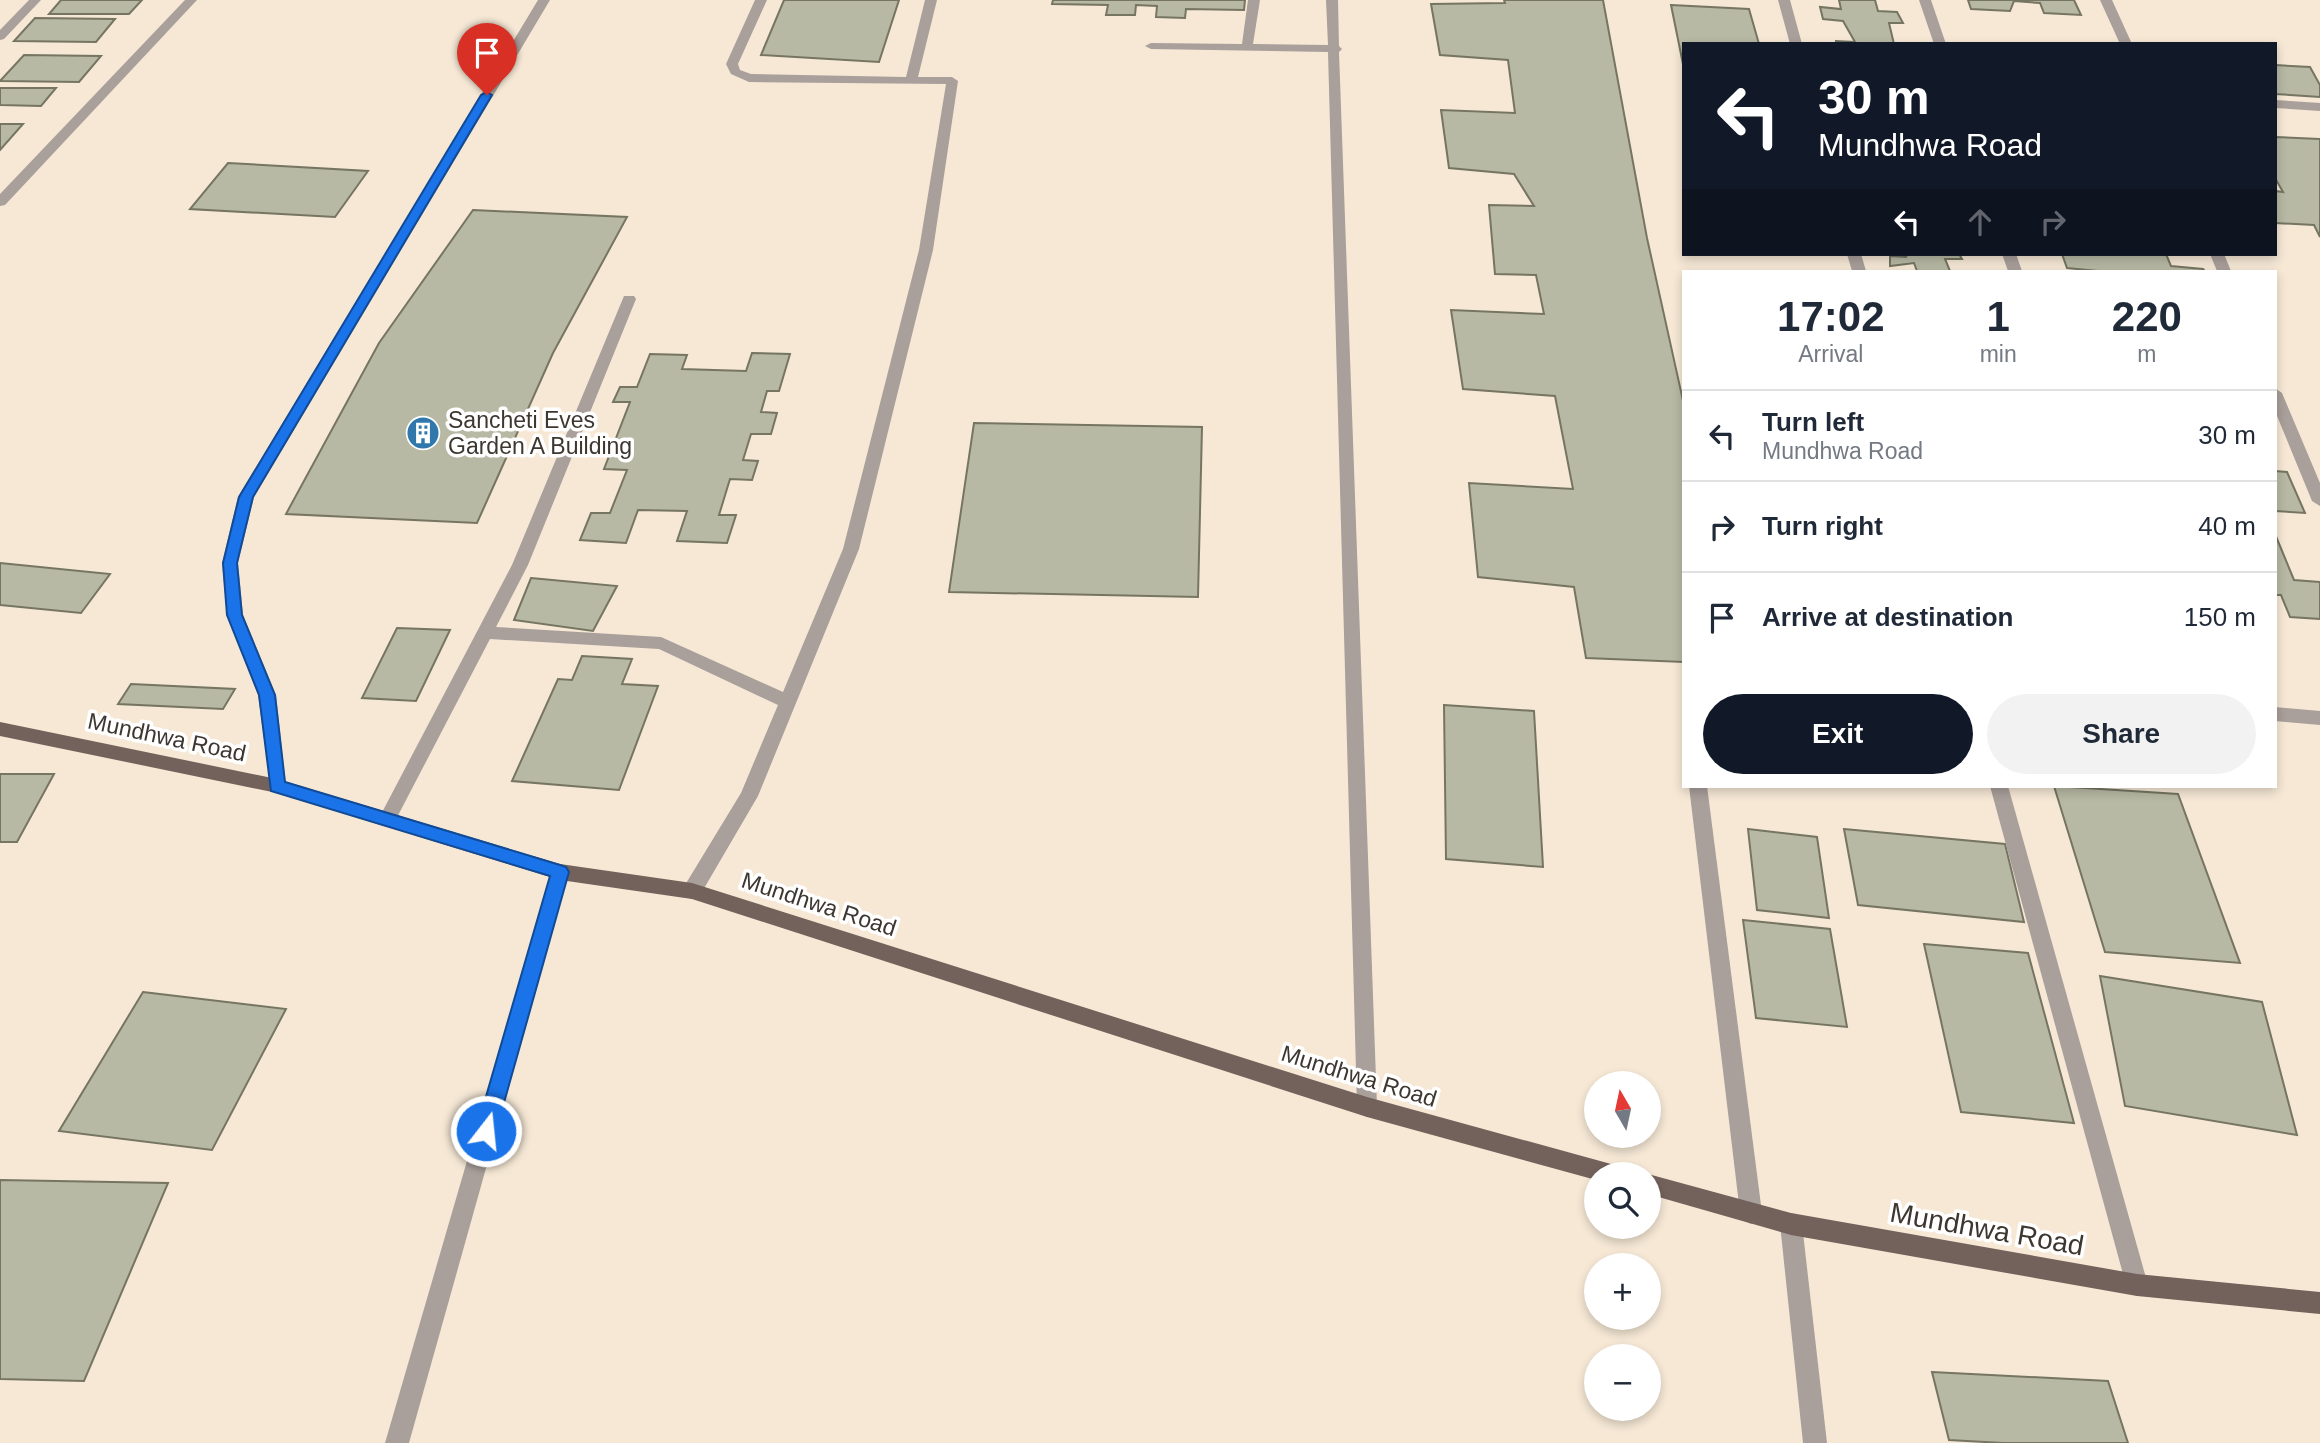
<!DOCTYPE html>
<meta charset="utf-8">
<style>
:root{--surface:#fff;--page:#f2f2f3;--text:#1f2937;--muted:#747a83;--line:#e0e1e3;--accent:#111827}
body{margin:0;font-family:Arial,sans-serif;background:var(--page);color:var(--text);height:100vh;display:flex;flex-direction:column;font-size:26px;white-space:nowrap}
*{box-sizing:border-box;margin:0}
p{font-size:23px;color:var(--muted)}
.icon{flex:none;width:38px;height:38px;fill:none;stroke:currentColor;stroke-width:2;stroke-linecap:round;stroke-linejoin:round}
.map{position:relative;flex:1;overflow:hidden}
.panel{position:absolute;left:1682px;top:270px;width:595px;height:518px;display:flex;flex-direction:column;background:var(--surface);border-radius:0px;box-shadow:0 4px 10px #0003}
.panel>*{flex:none}
.hud{position:absolute;left:1682px;top:42px;width:595px;height:214px;border-radius:0px;box-shadow:0 4px 10px #0003;background:#111827;color:#fff;overflow:hidden}
.needle{width:46px;rotate:351deg}
.fabs{position:absolute;left:1584px;top:1071px;display:grid;gap:14px}
.fabs a{display:grid;place-items:center;width:77px;height:77px;border-radius:50%;background:var(--surface);box-shadow:0 4px 10px #0003;font-size:35px}
.pin{position:absolute;display:grid;place-items:center;width:60px;height:60px;color:#fff;margin:-72px -30px;border-radius:50% 50% 50% 0;rotate:-45deg;box-shadow:0 0 7px #0007}
.pin .icon{rotate:45deg}
.me{position:absolute;width:77px;margin:-38px;rotate:16deg;stroke-linejoin:round;filter:drop-shadow(0 0 5px #0008)}
.turn{display:flex;align-items:center;gap:24px;height:147px;padding:0 21px;font-size:32px}
.turn .icon{width:91px;height:91px;stroke-width:2.5}
.turn b{display:block;font-size:49px;line-height:60px}
.lanes{display:flex;align-items:center;height:66px;padding:0 21px;background:#0003;justify-content:center;gap:35px;direction:ltr}
.lanes .off{opacity:.35}
.eta{display:flex;justify-content:space-evenly;align-items:center;height:119px;text-align:center}
.eta b{font-size:42px;font-weight:800;line-height:49px}
.action{display:flex;gap:14px;margin-top:auto;padding:14px 21px}
.action a{flex:1;height:80px;border-radius:42px;background:var(--accent);color:#fff;font-size:28px;font-weight:800;line-height:80px;text-align:center}
.action a+a{background:var(--page);color:var(--text)}
ul{padding:0;list-style:none}
li{display:flex;align-items:center;gap:21px;height:91px;padding:0 21px;border-top:2px solid var(--line)}
li div{flex:1}
li b{display:block;font-size:26px}
li em{font-style:normal}
.map>svg:first-child{display:block}
</style>
<div class="map">
<svg width="2320" height="1443" viewBox="0 0 2320 1443">
<rect width="100%" height="100%" fill="#f6e8d5"/>
<g fill="#b8b9a4" stroke="#757562" stroke-width="2">
<polygon points="61,0 142,0 129,14 49,14"/>
<polygon points="784,0 899,0 879,62 761,55"/>
<polygon points="1053,0 1245,0 1244,10 1186,9 1185,18 1156,17 1157,6 1136,5 1135,15 1106,15 1108,5 1052,4"/>
<polygon points="1504,0 1603,0 1647,238 1684,405 1684,662 1586,658 1574,587 1478,577 1469,483 1573,489 1555,396 1463,389 1451,310 1544,314 1536,275 1495,274 1489,205 1534,206 1514,174 1449,168 1441,110 1515,113 1508,60 1440,55 1431,4 1505,3"/>
<polygon points="1839,0 1875,0 1878,11 1897,12 1903,23 1889,23 1894,44 1836,44 1836,41 1855,42 1843,21 1823,19 1820,7 1841,9"/>
<polygon points="1968,0 2074,0 2081,15 2044,13 2040,3 2014,1 2010,11 1971,9"/>
<polygon points="1671,5 1749,9 1759,44 1684,44 1684,69"/>
<polygon points="35,18 115,19 96,42 14,41"/>
<polygon points="24,55 101,56 79,82 0,81"/>
<polygon points="2275,65 2310,67 2320,85 2320,97 2275,94"/>
<polygon points="0,88 56,88 41,106 0,105"/>
<polygon points="0,124 23,124 0,150"/>
<polygon points="2275,137 2320,139 2320,237 2314,225 2275,223 2275,191 2283,192 2275,178"/>
<polygon points="228,163 368,171 335,217 190,209"/>
<polygon points="473,210 627,217 553,353 477,523 286,514 379,343"/>
<polygon points="1908,254 1959,254 1962,259 1945,259 1950,271 1917,271 1914,263 1890,266 1890,256 1906,257"/>
<polygon points="2062,254 2166,254 2171,266 2203,269 2205,271 2098,271 2067,268"/>
<polygon points="752,353 790,354 779,391 767,391 761,412 777,413 771,434 751,434 743,460 758,461 752,480 730,479 719,515 736,515 727,543 677,541 687,511 638,510 626,543 580,540 591,513 610,513 627,470 604,469 630,402 613,402 620,387 637,387 650,354 687,355 682,369 746,371"/>
<polygon points="974,423 1202,427 1198,597 949,592"/>
<polygon points="2275,471 2287,472 2305,513 2275,511"/>
<polygon points="2275,534 2294,580 2320,582 2320,619 2290,617 2281,595 2275,595"/>
<polygon points="0,563 110,574 81,613 0,605"/>
<polygon points="531,578 617,586 593,631 514,620"/>
<polygon points="397,628 450,630 416,701 362,698"/>
<polygon points="582,656 632,659 622,684 658,686 619,790 512,781 558,679 572,680"/>
<polygon points="131,684 235,689 223,709 118,704"/>
<polygon points="1444,705 1534,711 1543,867 1446,859"/>
<polygon points="0,774 54,774 17,842 0,842"/>
<polygon points="2054,786 2178,794 2240,963 2105,952"/>
<polygon points="1748,829 1817,837 1829,918 1757,910"/>
<polygon points="1844,829 2005,844 2024,922 1858,905"/>
<polygon points="1743,920 1830,929 1847,1027 1756,1018"/>
<polygon points="1924,944 2028,953 2074,1123 1961,1112"/>
<polygon points="2100,976 2262,1002 2297,1135 2125,1106"/>
<polygon points="143,992 286,1009 212,1150 59,1131"/>
<polygon points="0,1180 168,1183 84,1381 0,1379"/>
<polygon points="1932,1372 2108,1381 2128,1443 2003,1443 1949,1440"/>
</g>
<g fill="none" stroke-linecap="round" stroke-linejoin="round">
<g fill="#a99f9b" fill-rule="evenodd">
<polygon points="29,0 41,0 4,39 0,40 0,30"/>
<polygon points="185,0 197,0 5,205 0,206 0,194"/>
<polygon points="538,0 550,0 254,497 238,563 243,615 276,695 286,786 283,791 277,793 271,791 258,695 227,615 222,563 238,497"/>
<polygon points="755,0 767,0 738,64 740,70 751,74 906,77 925,0 937,0 918,77 952,77 958,81 933,250 859,549 758,796 699,897 692,899 685,897 683,891 685,885 741,793 778,705 659,649 490,639 393,825 387,827 381,825 378,820 512,565 624,296 634,296 636,299 528,565 496,627 661,637 783,692 843,549 919,250 946,84 749,82 731,74 726,64"/>
<polygon points="1248,0 1260,0 1253,44 1328,45 1326,0 1338,0 1339,46 1342,49 1339,52 1377,1107 1374,1114 1367,1117 1360,1114 1357,1107 1328,52 1151,49 1145,46 1151,43 1242,44"/>
<polygon points="1778,0 1790,0 1802,44 1790,44"/>
<polygon points="1919,0 1931,0 1946,44 1934,44"/>
<polygon points="2100,0 2112,0 2132,44 2120,44"/>
<polygon points="2275,100 2320,103 2320,111 2275,108"/>
<polygon points="1847,254 1861,254 1866,271 1852,271"/>
<polygon points="2002,254 2016,254 2022,271 2008,271"/>
<polygon points="2210,254 2224,254 2231,271 2217,271"/>
<polygon points="2275,388 2282,393 2320,483 2320,506 2312,501 2275,411"/>
<polygon points="2275,707 2320,711 2320,725 2275,721"/>
<polygon points="1689,786 1707,786 1762,1213 1759,1220 1751,1224 1743,1220 1740,1213"/>
<polygon points="1990,786 2008,786 2148,1285 2145,1293 2137,1296 2129,1293 2126,1285"/>
<polygon points="560,864 567,866 569,872 409,1443 385,1443 551,872 553,866"/>
<polygon points="1791,1213 1799,1216 1802,1224 1827,1443 1803,1443 1780,1224 1783,1216"/>
</g>
<g fill="#73625b" fill-rule="evenodd">
<polygon points="0,722 277,779 560,864 692,883 1367,1097 1611,1164 1619,1167 1622,1174 1596,1174 1596,1180 1367,1117 692,899 560,880 277,793 0,736"/>
<polygon points="1646,1174 1648,1174 1791,1213 2137,1274 2320,1292 2320,1314 2137,1296 1791,1235 1648,1194"/>
</g>
</g>
<polygon fill="#1a73e8" stroke="#114b97" stroke-width="2" points="487,92 492,95 253,497 237,563 242,615 275,695 285,782 560,865 566,867 569,872 496,1131 493,1138 486,1140 479,1138 476,1131 550,876 271,791 259,695 227,615 223,563 239,497 481,95"/>
<defs>
<symbol id="building-disc" viewBox="-11 -11 22 22"><circle r="9.5" fill="#3078ac" stroke="#fff"/><path d="M-4-6H4V6H1V3H-1V6H-4ZM-2.5-4.3h1.7v1.8h-1.7ZM.8-4.3h1.7v1.8H.8ZM-2.5-1h1.7V.8h-1.7ZM.8-1h1.7V.8H.8Z" fill="#fff"/></symbol>
</defs>
<g fill-rule="evenodd">
<use href="#building-disc" x="404" y="414" width="38" height="38"/>
</g>
<g text-anchor="middle" dominant-baseline="central" stroke-width="7" stroke-linejoin="round" paint-order="stroke">
<g font-size="23" fill="#3d3730" stroke="#fff" text-anchor="start">
<text x="448" y="420">Sancheti Eves<tspan x="448" dy="26">Garden A Building</tspan></text>
</g>
<g font-size="23" fill="#3d3730" stroke="#fff">
<text transform="translate(167 737) rotate(12)">Mundhwa Road</text>
<text transform="translate(819 904) rotate(18)">Mundhwa Road</text>
<text transform="translate(1359 1076) rotate(17)">Mundhwa Road</text>
</g>
<g font-size="28" fill="#3d3730" stroke="#fff">
<text transform="translate(1987 1229) rotate(10)">Mundhwa Road</text>
</g>
</g>
</svg>
<div class="fabs">
<a><svg class="needle" viewBox="-14 -14 28 28"><path d="M0-13l5 13h-10z" fill="#e53935"/><path d="M0 13l5-13h-10z" fill="#747a83"/></svg></a>
<a><svg class="icon" aria-label="search" viewBox="0 0 24 24"><circle cx="10" cy="10" r="6"/><path d="M15 15l6 6"/></svg></a>
<a>+</a>
<a>−</a>
</div>
<div class="pin" style="left:487px;top:95px;background:#d93025"><svg class="icon" aria-label="arrive" viewBox="0 0 24 24"><path d="M6 21V4h12l-3 4 3 4H6"/></svg></div>
<svg class="me" style="left:486px;top:1131px" viewBox="-20 -20 40 40"><circle r="17" fill="#1a73e8" stroke="#fff" stroke-width="3"/><path d="M0-11L8 9 0 5-8 9z" fill="#fff"/></svg>
<div class="hud">
<div class="turn"><svg class="icon" aria-label="left" viewBox="0 0 24 24"><path d="M17 20v-9H6M10 6l-5 5 5 5"/></svg><div><b>30 m</b>Mundhwa Road</div></div>
<div class="lanes"><svg class="icon" aria-label="left" viewBox="0 0 24 24"><path d="M17 20v-9H6M10 6l-5 5 5 5"/></svg><svg class="icon off" aria-label="ahead" viewBox="0 0 24 24"><path d="M12 20V5M6 11l6-6 6 6"/></svg><svg class="icon off" aria-label="right" viewBox="0 0 24 24"><path d="M7 20v-9h11M14 6l5 5-5 5"/></svg></div>
</div>
<section class="panel">
<div class="eta">
<div><b>17:02</b><p>Arrival</p></div>
<div><b>1</b><p>min</p></div>
<div><b>220</b><p>m</p></div>
</div>
<ul>
<li><svg class="icon" aria-label="left" viewBox="0 0 24 24"><path d="M17 20v-9H6M10 6l-5 5 5 5"/></svg><div><b>Turn left</b><p>Mundhwa Road</p></div><em>30 m</em></li>
<li><svg class="icon" aria-label="right" viewBox="0 0 24 24"><path d="M7 20v-9h11M14 6l5 5-5 5"/></svg><div><b>Turn right</b></div><em>40 m</em></li>
<li><svg class="icon" aria-label="arrive" viewBox="0 0 24 24"><path d="M6 21V4h12l-3 4 3 4H6"/></svg><div><b>Arrive at destination</b></div><em>150 m</em></li>
</ul>
<div class="action"><a>Exit</a><a>Share</a></div>
</section>
</div>
